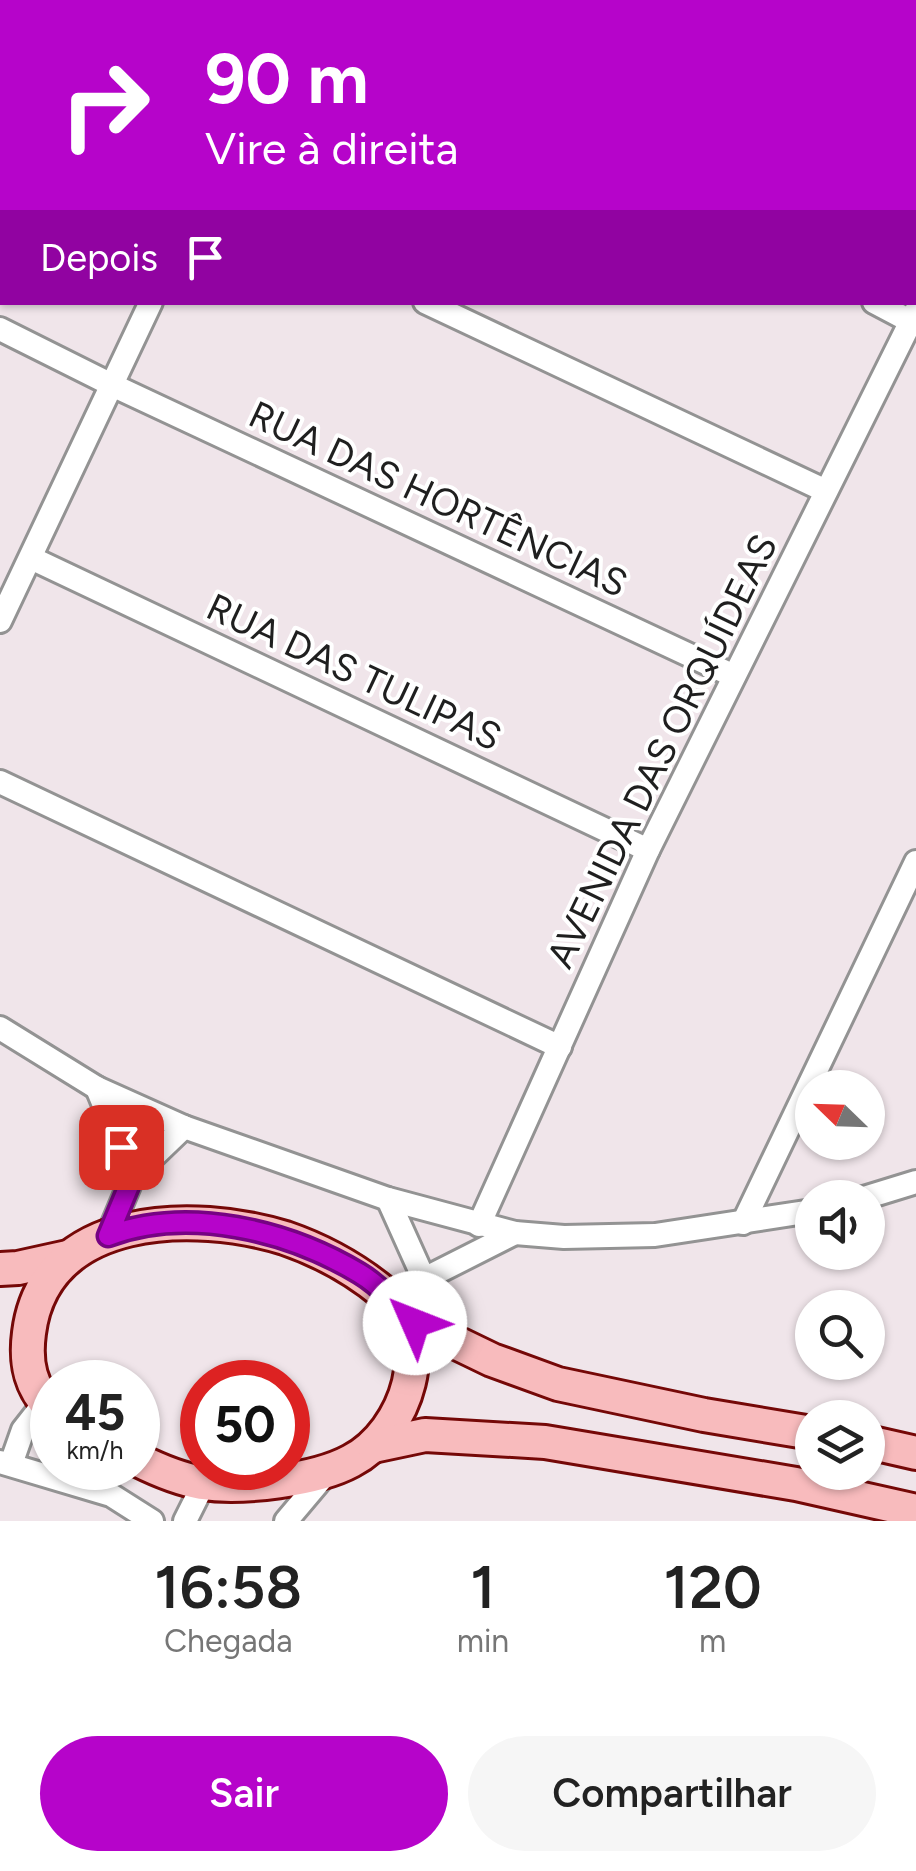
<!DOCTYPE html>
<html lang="pt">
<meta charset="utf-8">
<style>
:root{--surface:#fff;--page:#f6f6f6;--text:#222;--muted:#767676;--accent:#b604ca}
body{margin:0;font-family:Figtree,sans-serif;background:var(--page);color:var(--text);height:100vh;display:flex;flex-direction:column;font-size:38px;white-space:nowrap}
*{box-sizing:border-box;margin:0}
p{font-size:32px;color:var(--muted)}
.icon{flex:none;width:55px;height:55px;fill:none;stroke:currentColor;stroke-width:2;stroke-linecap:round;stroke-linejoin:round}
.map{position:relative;height:1521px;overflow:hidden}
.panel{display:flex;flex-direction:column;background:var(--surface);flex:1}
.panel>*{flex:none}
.hud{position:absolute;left:0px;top:0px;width:918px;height:305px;box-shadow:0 2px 8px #0004;background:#b604ca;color:#fff;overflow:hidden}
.needle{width:65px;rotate:293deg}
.controls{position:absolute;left:795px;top:1070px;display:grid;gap:20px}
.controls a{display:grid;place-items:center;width:90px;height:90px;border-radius:50%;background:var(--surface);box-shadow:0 2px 8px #0004;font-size:50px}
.speed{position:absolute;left:30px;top:1360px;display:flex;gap:20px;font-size:50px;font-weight:700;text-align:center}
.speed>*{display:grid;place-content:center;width:130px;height:130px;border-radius:50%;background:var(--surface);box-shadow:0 2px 8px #0004;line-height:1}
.speed small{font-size:25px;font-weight:400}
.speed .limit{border:15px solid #d22;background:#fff;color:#111}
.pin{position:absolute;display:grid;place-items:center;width:85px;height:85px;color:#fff;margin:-42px;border-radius:20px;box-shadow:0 5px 15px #0006}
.me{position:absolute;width:110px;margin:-55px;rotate:314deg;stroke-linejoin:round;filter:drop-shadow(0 0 8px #0008)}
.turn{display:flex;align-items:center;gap:35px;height:210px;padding:0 40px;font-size:45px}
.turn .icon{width:130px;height:130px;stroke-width:2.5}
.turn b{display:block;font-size:70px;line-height:85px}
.then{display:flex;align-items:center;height:95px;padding:0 40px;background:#0003;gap:20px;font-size:38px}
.eta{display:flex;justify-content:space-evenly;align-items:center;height:170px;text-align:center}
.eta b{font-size:60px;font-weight:600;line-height:70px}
.primary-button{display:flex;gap:20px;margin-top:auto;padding:20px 40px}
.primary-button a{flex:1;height:115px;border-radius:60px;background:var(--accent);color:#fff;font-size:40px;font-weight:600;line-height:115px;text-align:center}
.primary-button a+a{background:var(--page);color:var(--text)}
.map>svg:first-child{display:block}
</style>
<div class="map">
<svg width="916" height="1521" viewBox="0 0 916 1521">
<rect width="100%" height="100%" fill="#f0e5ea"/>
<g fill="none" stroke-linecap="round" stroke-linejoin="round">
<defs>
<g id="street">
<polyline points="676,0 681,2"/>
<polyline points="58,2 59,0"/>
<polyline points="293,2 294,0"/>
<polyline points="915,119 916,119"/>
<polyline points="0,123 2,118"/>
<polyline points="425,302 826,491"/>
<polyline points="874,302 910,321"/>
<polyline points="0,329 112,385 734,676"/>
<polyline points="31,558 648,850"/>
<polyline points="0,621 151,302"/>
<polyline points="0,782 560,1047"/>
<polyline points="0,1028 97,1088 184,1127 388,1199 515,1233 564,1237 655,1235 812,1211"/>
<polyline points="97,1088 133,1176 184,1127"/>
<polyline points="864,1198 916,1182"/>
<polyline points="388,1199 424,1279 515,1233"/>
<polyline points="743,1223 916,862"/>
<polyline points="479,1225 648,850 916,311"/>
<polyline points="108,1236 133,1176"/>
<polyline points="0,1462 111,1495 152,1521"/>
<polyline points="11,1464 23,1430 45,1402"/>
<polyline points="185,1521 204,1483"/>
<polyline points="286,1521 329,1470"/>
</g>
<g id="secondary">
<polyline points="0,1269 18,1268 68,1257"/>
<polyline points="403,1317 492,1360 558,1384 704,1415 812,1433"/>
<path d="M52,1409C30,1388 25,1363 29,1333C44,1212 195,1210 285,1238C320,1250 356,1270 384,1293C438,1338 407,1432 351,1461C316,1480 242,1489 202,1483C180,1479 158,1470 138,1460"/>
<polyline points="868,1442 916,1453"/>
<polyline points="373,1446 425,1435 545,1442 796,1484 916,1511"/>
</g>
</defs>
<use href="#street" stroke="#939393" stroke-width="28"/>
<use href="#secondary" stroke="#750807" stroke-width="38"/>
<use href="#street" stroke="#fff" stroke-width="22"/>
<use href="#secondary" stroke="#f8bbbd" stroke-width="32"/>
</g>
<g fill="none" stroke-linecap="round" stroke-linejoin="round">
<defs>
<path id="route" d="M121,1147L133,1176L108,1236C188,1206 287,1230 359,1273C369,1279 380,1288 388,1297C400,1308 399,1315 415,1323"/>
</defs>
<use href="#route" stroke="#760383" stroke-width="25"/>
<use href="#route" stroke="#b604ca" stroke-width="18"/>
</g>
<g text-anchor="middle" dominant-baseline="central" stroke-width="8" stroke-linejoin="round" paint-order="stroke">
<g font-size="38" fill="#1f1f1f" stroke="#fff">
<text transform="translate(438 499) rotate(25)">RUA DAS HORTÊNCIAS</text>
<text transform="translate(354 672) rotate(25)">RUA DAS TULIPAS</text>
<text transform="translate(662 751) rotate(-64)">AVENIDA DAS ORQUÍDEAS</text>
</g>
</g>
</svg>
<div class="controls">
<a><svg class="needle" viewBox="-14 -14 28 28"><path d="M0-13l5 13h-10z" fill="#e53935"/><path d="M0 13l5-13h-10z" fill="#767676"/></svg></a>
<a><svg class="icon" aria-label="sound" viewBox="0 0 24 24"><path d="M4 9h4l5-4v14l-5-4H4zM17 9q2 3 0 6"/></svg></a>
<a><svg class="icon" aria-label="search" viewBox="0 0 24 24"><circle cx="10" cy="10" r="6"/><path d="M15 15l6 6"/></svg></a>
<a><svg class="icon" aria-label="layers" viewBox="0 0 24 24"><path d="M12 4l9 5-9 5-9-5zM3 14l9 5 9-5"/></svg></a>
</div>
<div class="speed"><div>45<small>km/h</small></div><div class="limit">50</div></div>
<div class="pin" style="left:121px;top:1147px;background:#d93025"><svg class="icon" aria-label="arrive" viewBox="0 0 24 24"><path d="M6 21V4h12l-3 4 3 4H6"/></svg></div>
<svg class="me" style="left:415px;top:1323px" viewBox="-20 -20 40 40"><circle r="19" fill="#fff"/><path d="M0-13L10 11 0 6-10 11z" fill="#b604ca"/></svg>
<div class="hud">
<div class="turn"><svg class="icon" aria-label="right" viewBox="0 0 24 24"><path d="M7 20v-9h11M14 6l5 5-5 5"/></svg><div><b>90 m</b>Vire à direita</div></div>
<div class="then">Depois<svg class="icon" aria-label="arrive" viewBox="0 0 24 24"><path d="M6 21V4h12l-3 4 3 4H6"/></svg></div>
</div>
</div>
<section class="panel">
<div class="eta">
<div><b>16:58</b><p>Chegada</p></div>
<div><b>1</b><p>min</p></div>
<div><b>120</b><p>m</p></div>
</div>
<div class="primary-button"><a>Sair</a><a>Compartilhar</a></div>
</section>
